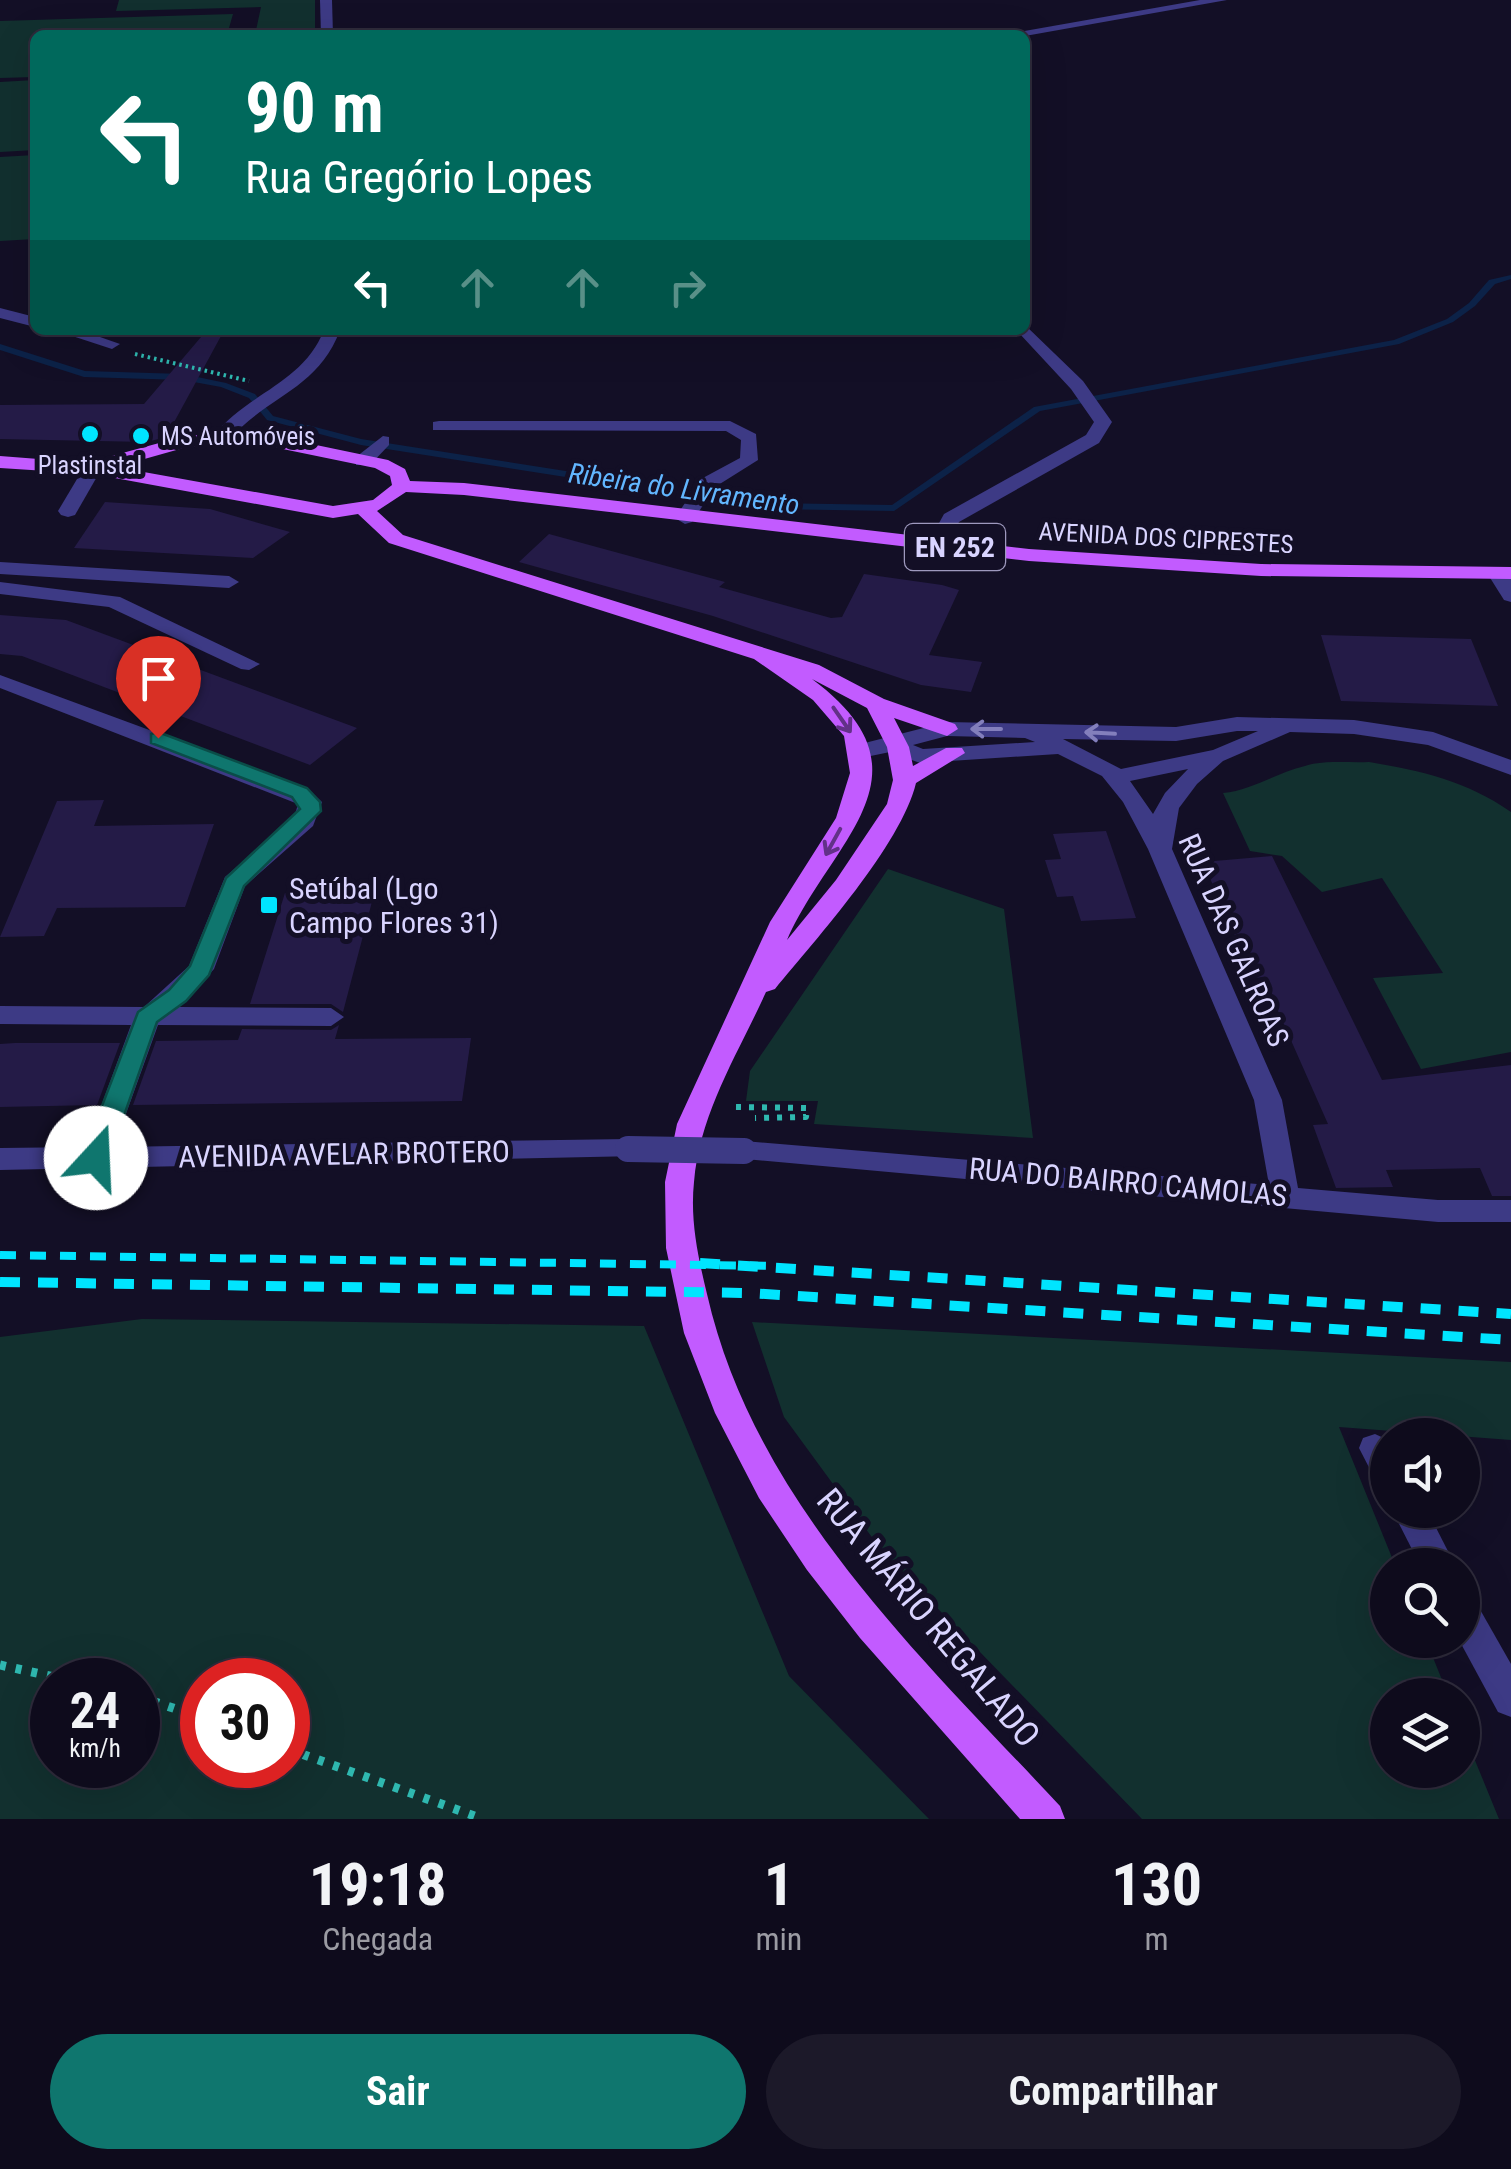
<!DOCTYPE html>
<html lang="pt">
<meta charset="utf-8">
<style>
:root{--surface:#0e0b1c;--page:#1c1929;--text:#f1f3f6;--muted:#9b9ba3;--line:#2e2b3b;--accent:#0f766e}
body{margin:0;font-family:"Roboto Condensed",sans-serif;background:var(--page);color:var(--text);height:100vh;display:flex;flex-direction:column;font-size:38px;white-space:nowrap}
*{box-sizing:border-box;margin:0}
p{font-size:32px;color:var(--muted)}
.icon{flex:none;width:55px;height:55px;fill:none;stroke:currentColor;stroke-width:2;stroke-linecap:round;stroke-linejoin:round}
.map{position:relative;height:1819px;overflow:hidden}
.panel{display:flex;flex-direction:column;background:var(--surface);flex:1}
.panel>*{flex:none}
.guide{position:absolute;left:30px;top:30px;width:1000px;height:305px;border-radius:15px;box-shadow:0 10px 40px #0002,0 0 0 2px var(--line);background:#00695c;color:#fff;overflow:hidden}
.tools{position:absolute;left:1370px;top:1418px;display:grid;gap:20px}
.tools a{display:grid;place-items:center;width:110px;height:110px;border-radius:50%;background:var(--surface);box-shadow:0 10px 40px #0002,0 0 0 2px var(--line);font-size:50px}
.speed{position:absolute;left:30px;top:1658px;display:flex;gap:20px;font-size:50px;font-weight:700;text-align:center}
.speed>*{display:grid;place-content:center;width:130px;height:130px;border-radius:50%;background:var(--surface);box-shadow:0 10px 40px #0002,0 0 0 2px var(--line);line-height:1}
.speed small{font-size:25px;font-weight:400}
.speed .limit{border:15px solid #d22;background:#fff;color:#111}
.pin{position:absolute;display:grid;place-items:center;width:85px;height:85px;color:#fff;margin:-102px -42px;border-radius:50% 50% 50% 0;rotate:-45deg;box-shadow:0 0 10px #0007}
.pin .icon{rotate:45deg}
.me{position:absolute;width:110px;margin:-55px;rotate:20deg;stroke-linejoin:round;filter:drop-shadow(0 0 8px #0008)}
.turn{display:flex;align-items:center;gap:35px;height:210px;padding:0 50px;font-size:45px}
.turn .icon{width:130px;height:130px;stroke-width:2.5}
.turn b{display:block;font-size:70px;line-height:85px}
.lanes{display:flex;align-items:center;height:95px;padding:0 50px;background:#0003;justify-content:center;gap:50px;direction:ltr}
.lanes .off{opacity:.35}
.eta{display:flex;justify-content:space-evenly;align-items:center;height:170px;text-align:center}
.eta b{font-size:60px;font-weight:700;line-height:70px}
.cta{display:flex;gap:20px;margin-top:auto;padding:20px 50px}
.cta a{flex:1;height:115px;border-radius:60px;background:var(--accent);color:#fff;font-size:40px;font-weight:700;line-height:115px;text-align:center}
.cta a+a{background:var(--page);color:var(--text)}
.map>svg:first-child{display:block}
</style>
<div class="map">
<svg width="1511" height="1819" viewBox="0 0 1511 1819">
<rect width="100%" height="100%" fill="#130f26"/>
<g fill="#12302f" fill-rule="evenodd">
<polygon points="119,0 315,0 315,35 255,35 261,7 116,11"/>
<polygon points="233,14 227,35 35,35 35,77 0,78 0,21"/>
<polygon points="35,80 35,150 0,152 0,82"/>
<polygon points="35,155 35,239 0,241 0,157"/>
<path d="M1369,762C1422,771 1467,781 1511,812V1052L1421,1069L1373,978L1443,973L1382,878L1322,892L1282,856L1250,851L1223,793C1252,790 1276,773 1305,766C1324,760 1348,763 1369,762Z"/>
<polygon points="888,869 1004,909 1033,1138 814,1124 818,1101 746,1101 750,1071"/>
<path d="M142,1319L644,1326L789,1676L929,1819H0V1337ZM138,1680V1765H52V1680ZM288,1680V1765H202V1680Z"/>
<polygon points="752,1322 1511,1362 1511,1440 1339,1427 1395,1565 1388,1565 1388,1640 1426,1640 1448,1695 1388,1695 1388,1770 1462,1770 1463,1731 1499,1819 1142,1819 882,1551 784,1417"/>
</g>
<g fill="none" stroke-linecap="round" stroke-linejoin="round">
<polygon fill="#0c2248" fill-rule="evenodd" points="1511,275 1511,279 1495,284 1475,306 1453,322 1399,344 1040,411 894,511 770,509 361,445 267,420 249,398 221,387 183,380 84,377 0,350 0,344 85,371 183,374 226,383 255,394 273,416 361,439 770,503 892,505 1034,407 1394,340 1447,319 1469,303 1489,280"/>
</g>
<g fill="#241b47">
<polygon points="207,330 221,336 166,437 147,442 0,439 0,405 144,404"/>
<polygon points="105,502 210,509 290,532 253,558 74,548"/>
<polygon points="549,534 725,582 719,587 831,618 842,617 864,574 942,585 959,590 929,655 982,662 971,692 921,685 713,616 519,562"/>
<polygon points="0,615 66,620 357,728 310,765 22,656 0,654"/>
<polygon points="1321,635 1471,639 1498,706 1341,701"/>
<polygon points="104,800 94,826 214,824 185,907 57,908 44,936 0,937 57,801"/>
<polygon points="1106,831 1136,918 1081,921 1073,896 1057,897 1045,860 1061,859 1053,834"/>
<polygon points="1272,856 1382,1080 1511,1065 1511,1196 1492,1196 1480,1168 1386,1170 1393,1187 1336,1188 1313,1125 1328,1124 1263,977 1253,978 1203,862"/>
<polygon points="285,893 374,894 343,1012 331,1004 250,1004"/>
<polygon points="339,1025 335,1039 471,1038 462,1101 133,1105 156,1041 238,1040 242,1029 331,1030"/>
<polygon points="15,1043 120,1043 97,1105 0,1107 0,1044"/>
</g>
<g fill="none" stroke-linecap="round" stroke-linejoin="round">
<polyline stroke="#2fb8b0" stroke-width="4" stroke-dasharray="2.5 4" stroke-linecap="butt" points="135,354 249,381"/>
<polyline stroke="#2fb8b0" stroke-width="6" stroke-dasharray="5 8" stroke-linecap="butt" points="736,1107 807,1108 806,1117 755,1118"/>
<g stroke="#2fb8b0" stroke-width="9" stroke-dasharray="6 10" stroke-linecap="butt">
<polyline points="0,1665 68,1680"/>
<polyline points="138,1696 202,1718"/>
<polyline points="288,1749 483,1819"/>
</g>
<g fill="#3d3a85" fill-rule="evenodd">
<polygon points="320,0 332,0 333,35 321,35"/>
<polygon points="1200,0 1227,0 1025,36 1002,35"/>
<polygon points="0,308 35,317 35,327 0,318"/>
<polygon points="1025,325 1083,381 1112,422 1099,443 959,522 944,549 930,549 927,545 944,514 1086,435 1094,422 1071,389 1019,333 1017,330 1025,330"/>
<polygon points="54,330 80,330 120,344 112,349"/>
<path d="M324,330H340C318,390 266,396 228,441H216L213,437C246,393 303,384 324,330Z"/>
<polygon points="439,421 730,421 756,434 758,460 715,487 692,522 685,524 675,518 701,479 740,458 741,440 726,431 433,430 433,422"/>
<polygon points="383,436 389,437 389,445 370,465 356,465 356,457"/>
<polygon points="93,462 102,468 75,515 68,517 61,515 58,511 86,464"/>
<polygon points="0,562 229,576 239,582 229,588 0,574"/>
<polygon points="1497,567 1504,569 1511,579 1511,602 1504,600 1487,573"/>
<polygon points="0,582 120,597 260,664 249,670 241,669 109,607 0,594"/>
<polygon points="0,675 307,788 322,802 313,826 245,886 214,969 179,1007 331,1008 344,1017 331,1026 158,1025 114,1147 628,1139 638,1142 642,1149 638,1156 0,1170 0,1148 86,1147 131,1025 0,1024 0,1006 144,1007 189,966 225,877 294,818 298,804 0,688"/>
<path d="M1237,717L1354,720L1433,732L1511,760V775L1428,745L1354,734L1290,732L1223,761L1197,784L1179,808L1172,849L1282,1100L1298,1188L1438,1200H1511V1222H1438L734,1158L730,1151L734,1144L744,1141L1269,1185L1254,1100L1148,849L1123,802L1102,776L1058,754L920,763L890,752L861,758L850,751L853,746L947,722L1176,727ZM1237,731H1258L1213,750L1121,769L1063,739L1176,741ZM947,736L1025,738L1035,742L923,749L913,745ZM1188,769L1165,793L1153,814L1130,781Z"/>
<polygon points="1375,1434 1388,1440 1388,1485 1376,1481 1359,1448 1363,1438"/>
<polygon points="1392,1510 1427,1510 1455,1565 1420,1565"/>
<polygon points="1462,1594 1474,1599 1511,1664 1511,1717 1498,1712 1459,1640"/>
</g>
<path fill="#c25bff" fill-rule="evenodd" d="M230,432L273,436L388,460L405,469L410,481L464,483L1029,549L1261,564L1511,567V579L1261,576L1029,561L464,495L406,492L377,511L403,535L819,665L884,699L955,724L958,729L947,736L894,718L909,747L913,766L946,748H962L965,753L916,783C901,845 817,938 775,989L766,992C738,1054 700,1112 694,1182C690,1220 698,1257 707,1294C754,1501 920,1656 1060,1806L1065,1819H1020L860,1638L807,1570L759,1498L715,1413L684,1333L666,1248L665,1182L677,1124L770,922L836,818L850,773L844,736L813,700L754,659L389,543L358,514L333,518L93,474L0,468V456L103,464L104,458L185,436ZM230,443L273,447L375,468L390,476L392,485L373,500L333,506L116,467L187,447ZM812,679L867,708L887,747L893,780L887,804L836,880L787,940C831,840 940,774 812,679Z"/>
<polyline stroke="#00e5ff" stroke-width="8" stroke-dasharray="16 14" stroke-linecap="butt" points="0,1255 777,1266"/>
<g stroke="#00e5ff" stroke-width="10" stroke-dasharray="20 18" stroke-linecap="butt">
<polyline points="700,1263 1511,1314"/>
<polyline points="0,1282 748,1293 1511,1340"/>
</g>
<polyline stroke="#3d3a85" stroke-width="26" points="628,1149 744,1151"/>
</g>
<defs><path id="oneway-shaft" d="M-6 0H5M1.5-3L5.5 0L1.5 3" fill="none" stroke-width="1.6" stroke-linecap="round" stroke-linejoin="round" transform="scale(2.5)"/></defs>
<g stroke="#623188">
<use href="#oneway-shaft" transform="translate(842 720) rotate(55)"/>
<use href="#oneway-shaft" transform="translate(833 842) rotate(119)"/>
</g>
<g stroke="#837fbc">
<use href="#oneway-shaft" transform="translate(986 729) rotate(180)"/>
<use href="#oneway-shaft" transform="translate(1100 733) rotate(-177)"/>
</g>
<polygon fill="#0f766e" stroke="#0a4d48" stroke-width="2.5" points="158,732 307,788 320,802 321,811 244,886 209,975 186,1001 157,1022 109,1158 96,1167 82,1158 138,1012 169,990 190,966 226,878 300,809 292,797 151,743 151,734"/>
<g fill="#00e5ff" stroke="#130f26" stroke-width="4">
<circle cx="90" cy="434" r="10"/>
<circle cx="141" cy="436" r="10"/>
<rect x="259" y="895" width="20" height="20" rx="5"/>
</g>
<g text-anchor="middle" dominant-baseline="central" stroke-width="10" stroke-linejoin="round" paint-order="stroke">
<g font-size="25" fill="#d9d4ff" stroke="#130f26" text-anchor="start">
<text x="161" y="436">MS Automóveis</text>
<text x="90" y="465" text-anchor="middle">Plastinstal</text>
</g>
<g font-size="25" fill="#d9d4ff" stroke="#130f26">
<text transform="translate(1166 538) rotate(3)">AVENIDA DOS CIPRESTES</text>
</g>
<g font-size="28" font-style="italic" fill="#62b6ff" stroke="#130f26">
<text transform="translate(684 489) rotate(8)">Ribeira do Livramento</text>
</g>
<rect fill="#130f26" stroke="#9e99be" stroke-width="2.5" x="905" y="524" width="100" height="46" rx="8"/>
<g font-size="28" font-weight="bold" fill="#d9d4ff">
<text x="955" y="547">EN 252</text>
</g>
<g font-size="30" fill="#d9d4ff" stroke="#130f26" text-anchor="start">
<text x="289" y="888">Setúbal (Lgo<tspan x="289" dy="34">Campo Flores 31)</tspan></text>
</g>
<g font-size="30" fill="#d9d4ff" stroke="#130f26">
<text transform="translate(1234 940) rotate(66)">RUA DAS GALROAS</text>
<text transform="translate(344 1154) rotate(-1)">AVENIDA AVELAR BROTERO</text>
<text transform="translate(1128 1182) rotate(5)">RUA DO BAIRRO CAMOLAS</text>
</g>
<g font-size="35" fill="#d9d4ff" stroke="#130f26">
<text transform="translate(928 1618) rotate(50)">RUA MÁRIO REGALADO</text>
</g>
</g>
</svg>
<div class="tools">
<a><svg class="icon" aria-label="sound" viewBox="0 0 24 24"><path d="M4 9h4l5-4v14l-5-4H4zM17 9q2 3 0 6"/></svg></a>
<a><svg class="icon" aria-label="search" viewBox="0 0 24 24"><circle cx="10" cy="10" r="6"/><path d="M15 15l6 6"/></svg></a>
<a><svg class="icon" aria-label="layers" viewBox="0 0 24 24"><path d="M12 4l9 5-9 5-9-5zM3 14l9 5 9-5"/></svg></a>
</div>
<div class="speed"><div>24<small>km/h</small></div><div class="limit">30</div></div>
<div class="pin" style="left:158px;top:738px;background:#d93025"><svg class="icon" aria-label="arrive" viewBox="0 0 24 24"><path d="M6 21V4h12l-3 4 3 4H6"/></svg></div>
<svg class="me" style="left:96px;top:1158px" viewBox="-20 -20 40 40"><circle r="19" fill="#fff"/><path d="M0-13L10 11 0 6-10 11z" fill="#0f766e"/></svg>
<div class="guide">
<div class="turn"><svg class="icon" aria-label="left" viewBox="0 0 24 24"><path d="M17 20v-9H6M10 6l-5 5 5 5"/></svg><div><b>90 m</b>Rua Gregório Lopes</div></div>
<div class="lanes"><svg class="icon" aria-label="left" viewBox="0 0 24 24"><path d="M17 20v-9H6M10 6l-5 5 5 5"/></svg><svg class="icon off" aria-label="ahead" viewBox="0 0 24 24"><path d="M12 20V5M6 11l6-6 6 6"/></svg><svg class="icon off" aria-label="ahead" viewBox="0 0 24 24"><path d="M12 20V5M6 11l6-6 6 6"/></svg><svg class="icon off" aria-label="right" viewBox="0 0 24 24"><path d="M7 20v-9h11M14 6l5 5-5 5"/></svg></div>
</div>
</div>
<section class="panel">
<div class="eta">
<div><b>19:18</b><p>Chegada</p></div>
<div><b>1</b><p>min</p></div>
<div><b>130</b><p>m</p></div>
</div>
<div class="cta"><a>Sair</a><a>Compartilhar</a></div>
</section>
